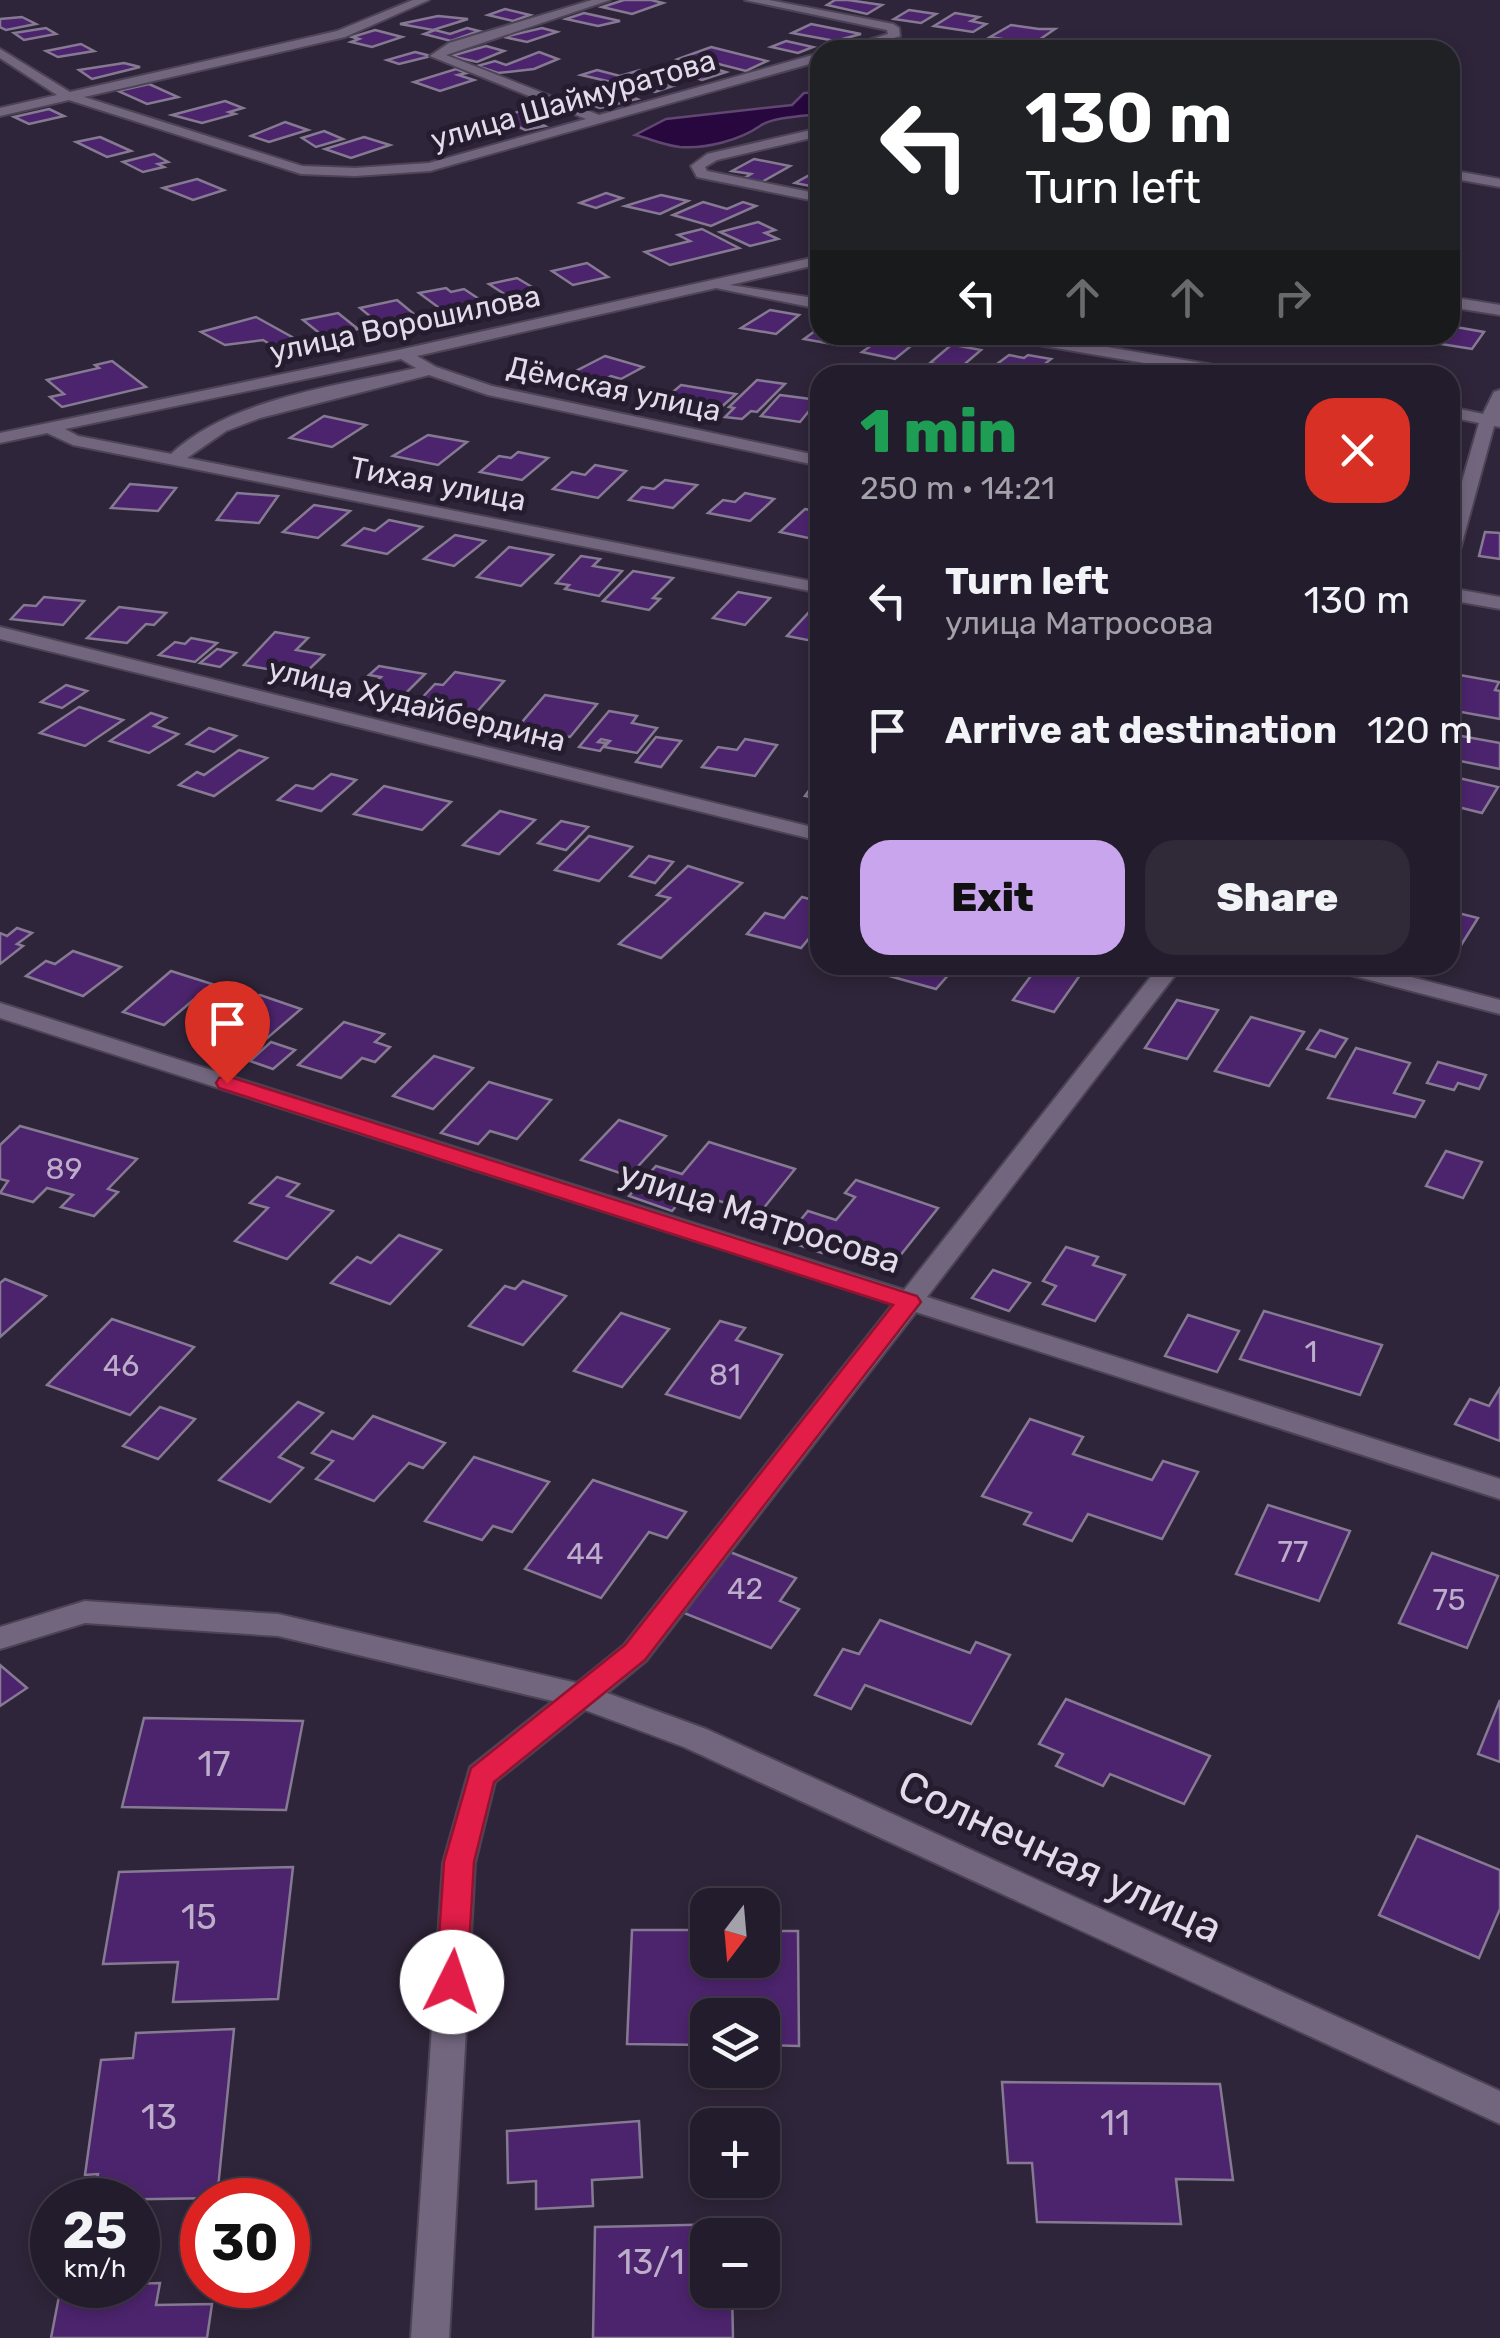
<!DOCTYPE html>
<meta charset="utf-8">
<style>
:root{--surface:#231c2c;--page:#2f2938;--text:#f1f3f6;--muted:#a3a1a9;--line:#403a48;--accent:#c9a5ee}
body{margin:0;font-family:Rubik,sans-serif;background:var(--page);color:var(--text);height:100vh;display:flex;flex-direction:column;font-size:38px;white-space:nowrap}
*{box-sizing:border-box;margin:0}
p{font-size:32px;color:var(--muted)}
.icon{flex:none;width:55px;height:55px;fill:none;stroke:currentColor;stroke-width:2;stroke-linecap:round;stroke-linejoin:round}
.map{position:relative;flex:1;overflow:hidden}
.drawer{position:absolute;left:810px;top:365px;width:650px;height:610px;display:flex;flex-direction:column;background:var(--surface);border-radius:30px;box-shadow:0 5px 15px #0003,0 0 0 2px var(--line)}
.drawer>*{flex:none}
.top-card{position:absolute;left:810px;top:40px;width:650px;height:305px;border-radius:30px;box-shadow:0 5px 15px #0003,0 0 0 2px var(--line);background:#202124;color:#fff;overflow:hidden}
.needle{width:65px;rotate:196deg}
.controls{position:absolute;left:690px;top:1888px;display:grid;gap:20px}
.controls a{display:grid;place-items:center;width:90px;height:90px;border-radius:20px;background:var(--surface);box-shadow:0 5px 15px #0003,0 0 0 2px var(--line);font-size:50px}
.speed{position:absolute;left:30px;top:2178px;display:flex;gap:20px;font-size:50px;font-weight:700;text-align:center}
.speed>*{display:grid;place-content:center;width:130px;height:130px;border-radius:50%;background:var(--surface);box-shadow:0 5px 15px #0003,0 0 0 2px var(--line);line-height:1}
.speed small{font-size:25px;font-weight:400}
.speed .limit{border:15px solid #d22;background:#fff;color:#111}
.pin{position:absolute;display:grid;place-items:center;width:85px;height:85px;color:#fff;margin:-102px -42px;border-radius:50% 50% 50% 0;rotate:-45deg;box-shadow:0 0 10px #0007}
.pin .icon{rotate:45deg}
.me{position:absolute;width:110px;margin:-55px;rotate:4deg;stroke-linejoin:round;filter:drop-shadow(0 0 8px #0008)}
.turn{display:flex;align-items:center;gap:35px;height:210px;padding:0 50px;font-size:45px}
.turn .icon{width:130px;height:130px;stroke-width:2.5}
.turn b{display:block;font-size:70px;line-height:85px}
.lanes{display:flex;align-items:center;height:95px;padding:0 50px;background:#0003;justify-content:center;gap:50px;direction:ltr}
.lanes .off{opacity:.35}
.round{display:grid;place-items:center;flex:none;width:105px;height:105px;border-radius:30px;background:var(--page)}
.summary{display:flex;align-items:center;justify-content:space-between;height:170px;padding:0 50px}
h1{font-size:60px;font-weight:800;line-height:75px;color:#1e9e55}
.primary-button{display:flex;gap:20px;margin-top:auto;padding:20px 50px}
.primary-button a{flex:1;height:115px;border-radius:30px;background:var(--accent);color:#111;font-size:40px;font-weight:800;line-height:115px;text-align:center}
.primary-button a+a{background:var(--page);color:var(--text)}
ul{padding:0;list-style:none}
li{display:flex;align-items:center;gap:30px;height:130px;padding:0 50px}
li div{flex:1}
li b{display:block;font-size:38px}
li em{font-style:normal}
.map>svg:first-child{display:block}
</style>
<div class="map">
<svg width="1500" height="2338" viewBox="0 0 1500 2338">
<rect width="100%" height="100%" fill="#2f253a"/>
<path fill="#27073e" stroke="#5f4771" stroke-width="2.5" d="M820,92V114C805,116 772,117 760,126C740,140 706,149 680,147C663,145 651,139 635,135L666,119L792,105L804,93Z"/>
<g fill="#4c246d" stroke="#857a92" stroke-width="2.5">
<polygon points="624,0 651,0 663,3 632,14 602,7"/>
<polygon points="835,0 848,0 882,5 867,14 827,5"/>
<polygon points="505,9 530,15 513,21 488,15"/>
<polygon points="909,10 936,14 921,23 894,19"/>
<polygon points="584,13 620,21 598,26 566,19"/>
<polygon points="955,13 979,17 971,21 986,24 973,32 934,26"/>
<polygon points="438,16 468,19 433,30 400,24"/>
<polygon points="22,17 36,24 6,30 0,27 0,19"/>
<polygon points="811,24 861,34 835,41 792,33"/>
<polygon points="1011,25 1039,29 1055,29 1033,44 990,37"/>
<polygon points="46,28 56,34 24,40 14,33"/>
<polygon points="467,28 479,31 451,41 424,34 435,30 450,34"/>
<polygon points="542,28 557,32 527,42 504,37"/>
<polygon points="375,30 402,37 372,47 351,42 359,39 352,37"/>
<polygon points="786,41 813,47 798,53 771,47"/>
<polygon points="81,44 94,51 58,57 46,51"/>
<polygon points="486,46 504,51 477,62 451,56"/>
<polygon points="711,47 767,61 746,71 707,61 699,64 678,59"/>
<polygon points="415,52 431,56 399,64 387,60"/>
<polygon points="539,52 558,59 534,69 498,73 477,66 495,61 506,65"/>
<polygon points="124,63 140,67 92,79 79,70"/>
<polygon points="698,64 726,72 702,80 674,71"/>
<polygon points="456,69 467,73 458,75 474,80 440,91 414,82"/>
<polygon points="597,70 620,76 640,70 658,75 647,78 673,86 655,92 581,75"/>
<polygon points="149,84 178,97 147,104 118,91"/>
<polygon points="606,87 637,99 600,108 575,99"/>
<polygon points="225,101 243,108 229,112 235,114 202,123 172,115"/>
<polygon points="49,109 64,116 29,124 14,117"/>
<polygon points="526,109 542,117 531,119 545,126 525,130 500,118"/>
<polygon points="285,122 308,130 269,142 251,136"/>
<polygon points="324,131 343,139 316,147 302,138"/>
<polygon points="100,137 131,151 107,157 76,142"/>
<polygon points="364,137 390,145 351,158 325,149"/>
<polygon points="154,154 168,162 158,164 164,167 143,172 123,162"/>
<polygon points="754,159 790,166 760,183 743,179 751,174 732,171"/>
<polygon points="817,171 820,188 795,183"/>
<polygon points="197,179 224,190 193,200 163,188"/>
<polygon points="606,193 622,198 596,208 580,203"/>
<polygon points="661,195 688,201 660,214 625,206"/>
<polygon points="703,202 727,209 743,202 756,206 711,226 673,215"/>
<polygon points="758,222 775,230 765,233 778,239 750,246 720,232"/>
<polygon points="702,229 739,248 670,265 645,252 690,241 678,235"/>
<polygon points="587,263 608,277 573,285 552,271"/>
<polygon points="517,278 537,290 509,297 489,284"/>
<polygon points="446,288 451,292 464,289 482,301 442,310 419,293"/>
<polygon points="397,300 414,314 377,322 360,308"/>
<polygon points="770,310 799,315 776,334 741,328"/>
<polygon points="338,313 358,329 323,336 303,320"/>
<polygon points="256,317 301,342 278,349 263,340 225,345 201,332"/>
<polygon points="1450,326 1484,332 1472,349 1435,343 1440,335 1450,335"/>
<polygon points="815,331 820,335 849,335 837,345 804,339"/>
<polygon points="894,335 922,337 895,359 862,352 879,340 886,341"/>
<polygon points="1373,335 1426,335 1418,345"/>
<polygon points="950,339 964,341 959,346 981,350 959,369 930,363 950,346 943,345"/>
<polygon points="1009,355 1024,358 1028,355 1051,359 1031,375 989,370"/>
<polygon points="605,356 643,367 621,379 611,376 603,380 574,372"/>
<polygon points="112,361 146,387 62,407 50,397 64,394 47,380 99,368 95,365"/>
<polygon points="1125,365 1150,370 1144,375 1114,375"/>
<polygon points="1083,366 1114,372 1053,375 1063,367 1078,370"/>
<polygon points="757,380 785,384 757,412 751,411 742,419 725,417 734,408 729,407"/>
<polygon points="681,385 736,394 718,410 700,410 703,407 667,397"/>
<polygon points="780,395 818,400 800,422 761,416"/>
<polygon points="324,416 366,425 332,447 290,438"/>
<polygon points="428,435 467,442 438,465 393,456"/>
<polygon points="518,452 548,458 522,480 480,472 499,456 511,458"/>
<polygon points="595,465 626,471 598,498 553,489 572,472 585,475"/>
<polygon points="665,480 697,485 673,508 629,500 642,487 654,489"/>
<polygon points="130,484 176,488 158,511 111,508"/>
<polygon points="237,493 278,496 259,523 217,520"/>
<polygon points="745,493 774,499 750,521 708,513 723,500 735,502"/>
<polygon points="314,505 350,511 318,538 283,532"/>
<polygon points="805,509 820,512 818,540 780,532"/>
<polygon points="389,520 422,527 387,554 343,545 364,528 375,531"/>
<polygon points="1485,532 1500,533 1500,559 1479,556"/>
<polygon points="455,535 485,541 454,566 424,559"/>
<polygon points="509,547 553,555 521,586 477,577"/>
<polygon points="581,556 600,559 593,566 622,571 599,596 565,589 569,585 556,583"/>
<polygon points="633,571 673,578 653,598 660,599 649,610 603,601"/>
<polygon points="738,592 770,598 745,625 713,618"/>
<polygon points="44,597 84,601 63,625 11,619 24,605 36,606"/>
<polygon points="119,607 166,613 154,625 146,624 127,643 87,638"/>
<polygon points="811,610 820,612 818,642 787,636"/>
<polygon points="275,632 308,638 296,650 324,655 303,675 244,665"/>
<polygon points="191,638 217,643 195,662 159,655 175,642 185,644"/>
<polygon points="217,649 236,653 220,667 200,663"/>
<polygon points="379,666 425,674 395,704 360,697 381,677 369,675"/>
<polygon points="455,672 504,681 469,721 417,712 426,703 419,701 435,684 443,685"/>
<polygon points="1454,674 1499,682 1495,690 1500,691 1500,719 1450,710"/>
<polygon points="66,685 87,691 62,708 41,702"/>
<polygon points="545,695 597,704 570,737 517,728"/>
<polygon points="79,707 123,720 85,746 40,733"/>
<polygon points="609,711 637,716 632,723 657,728 637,753 604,747 610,741 601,739 598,742 606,743 600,751 579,747"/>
<polygon points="151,713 166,718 154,726 178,734 149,753 110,741"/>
<polygon points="209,728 236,736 214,752 187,744"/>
<polygon points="1450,734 1500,743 1500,769 1450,759"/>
<polygon points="656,737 681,741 661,767 636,762"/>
<polygon points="745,739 777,745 755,776 702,767 718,747 737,750"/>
<polygon points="239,750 267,758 214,796 179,785 197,772 204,775"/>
<polygon points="820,763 820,799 805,796 819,777 810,776"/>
<polygon points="331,774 356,780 321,811 278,800 296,785 313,789"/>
<polygon points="1450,776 1498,787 1482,813 1450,805"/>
<polygon points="384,786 451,802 422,830 354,814"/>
<polygon points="500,811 535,820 499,854 463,845"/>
<polygon points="561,821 588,827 566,850 538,843"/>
<polygon points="589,836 632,847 599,881 555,870"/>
<polygon points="649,856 673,862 655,883 630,876"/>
<polygon points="688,866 742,883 661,958 619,944 670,898 657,895"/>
<polygon points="802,897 820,902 820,925 801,948 747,934 765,913 784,918"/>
<polygon points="1450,911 1478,918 1458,950 1450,948"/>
<polygon points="17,928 32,933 17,944 23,946 0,964 0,933 7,936"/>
<polygon points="73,951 121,967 83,996 26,976 46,961 55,964"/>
<polygon points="881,965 957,965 936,989 875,972"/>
<polygon points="1039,965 1083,971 1054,1012 1013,1000"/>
<polygon points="171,971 212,984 164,1025 123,1012"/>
<polygon points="260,995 301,1009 252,1051 210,1036"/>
<polygon points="1177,1000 1218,1010 1187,1059 1145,1048"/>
<polygon points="1251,1017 1304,1032 1269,1086 1215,1071"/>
<polygon points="344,1022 384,1034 375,1042 390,1047 375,1062 362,1058 341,1078 298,1065"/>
<polygon points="1320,1030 1347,1039 1335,1057 1307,1049"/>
<polygon points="271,1042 295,1050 273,1069 250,1061"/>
<polygon points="1356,1048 1410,1063 1394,1093 1424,1101 1415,1117 1328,1098"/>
<polygon points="434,1056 473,1068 433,1109 393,1096"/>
<polygon points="1438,1062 1486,1075 1479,1089 1458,1083 1454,1090 1427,1083"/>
<polygon points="489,1082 551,1100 517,1139 490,1131 478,1144 441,1133"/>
<polygon points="619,1120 666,1136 629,1176 581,1160"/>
<polygon points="20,1126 137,1159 108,1189 118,1192 94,1216 61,1207 73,1195 47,1188 33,1202 0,1193 8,1181 0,1179 0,1145"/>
<polygon points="709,1142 795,1169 759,1214 689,1191 672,1211 629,1196 656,1166 682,1174"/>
<polygon points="1446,1151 1482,1162 1463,1198 1426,1186"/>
<polygon points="277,1177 299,1184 287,1196 333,1211 287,1259 235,1241 268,1208 250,1203"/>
<polygon points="856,1180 938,1208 895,1262 832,1241 822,1253 784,1240 808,1211 836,1220 855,1197 845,1193"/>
<polygon points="399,1235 441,1250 390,1304 331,1283 357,1257 371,1263"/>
<polygon points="1066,1247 1098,1257 1093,1265 1125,1275 1095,1321 1043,1304 1056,1286 1043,1281"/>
<polygon points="993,1270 1030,1283 1009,1311 972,1298"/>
<polygon points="5,1279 46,1296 0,1337 0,1283"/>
<polygon points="523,1281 566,1296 523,1345 469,1326 505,1286 515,1289"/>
<polygon points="1264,1311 1382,1345 1360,1395 1240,1359"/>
<polygon points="621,1313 669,1329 622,1387 574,1371"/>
<polygon points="1188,1315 1239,1331 1217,1372 1165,1356"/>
<polygon points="112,1319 194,1347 130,1415 47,1385"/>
<polygon points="720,1321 745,1328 736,1340 782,1355 740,1418 666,1394"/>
<polygon points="1500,1388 1500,1441 1455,1424 1470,1399 1489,1406"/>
<polygon points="298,1402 323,1413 279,1457 303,1468 270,1502 219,1480"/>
<polygon points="160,1407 195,1419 158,1459 123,1446"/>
<polygon points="373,1416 445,1443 423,1468 409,1463 374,1501 316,1479 333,1461 312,1453 332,1431 353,1439"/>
<polygon points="1030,1419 1083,1437 1073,1454 1152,1480 1163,1461 1198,1472 1162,1539 1088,1514 1072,1541 1024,1524 1031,1513 982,1496"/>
<polygon points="474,1457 549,1482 512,1532 493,1526 482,1540 425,1521"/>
<polygon points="593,1480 686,1512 667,1538 649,1532 601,1598 525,1569"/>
<polygon points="1268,1505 1350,1531 1319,1601 1236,1574"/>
<polygon points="730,1552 796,1578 780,1601 799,1609 771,1648 684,1613"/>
<polygon points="1432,1553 1498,1576 1467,1648 1399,1623"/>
<polygon points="880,1620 970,1653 976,1642 1010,1655 971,1724 865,1685 851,1709 815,1695 843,1649 859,1654"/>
<polygon points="0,1665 27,1688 0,1706"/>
<polygon points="1066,1699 1210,1756 1184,1804 1110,1774 1103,1786 1056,1766 1063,1754 1039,1744"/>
<polygon points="1500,1700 1500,1762 1478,1754"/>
<polygon points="144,1718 303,1721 286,1810 122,1807"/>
<polygon points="1417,1836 1500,1870 1500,1909 1479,1958 1379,1915"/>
<polygon points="293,1867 278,1999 173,2002 178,1962 103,1964 119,1872"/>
<polygon points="632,1930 708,1930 708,1960 762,1960 762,1931 798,1931 799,2046 762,2045 762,2015 708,2015 708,2045 627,2044"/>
<polygon points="234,2029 217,2198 94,2200 98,2174 85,2175 101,2060 133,2058 136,2033"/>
<polygon points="1002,2082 1220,2084 1233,2180 1176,2179 1181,2224 1037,2222 1032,2163 1008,2163"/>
<polygon points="639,2121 642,2177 592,2180 593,2206 536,2209 536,2181 508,2183 507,2131"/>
<polygon points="730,2224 731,2235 708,2235 708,2290 732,2290 733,2338 593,2338 595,2227"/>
<polygon points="160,2283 156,2305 212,2304 207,2338 51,2338 61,2286"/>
</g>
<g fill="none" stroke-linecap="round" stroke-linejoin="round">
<defs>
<g id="minor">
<polygon points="413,0 429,0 345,37 84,97 302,166 355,168 429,163 586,119 430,56 449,43 592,0 610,0 446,55 599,115 820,53 820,61 430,171 355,176 301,174 69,100 0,116 0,108 57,95 0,58 0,49 70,92 337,31"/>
<polygon points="745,0 769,0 893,24 899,28 900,36 857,50 838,50 888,34 887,30"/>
<polygon points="820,128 820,136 717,160 705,167 707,171 820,194 820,202 697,177 691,166 707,154"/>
<polygon points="1450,170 1500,179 1500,187 1450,178"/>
<path d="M820,256V264L730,285L820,299V309L716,288L417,356L436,367L492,386L820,456V466L488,395L429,375L260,418L226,431L187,458L820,583V593L73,445L47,433L0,443V433L403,349ZM401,359L416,368C340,385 229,399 171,454L78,436L65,429Z"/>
<polygon points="1450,297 1500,305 1500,315 1450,307"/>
<polygon points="1001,335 1036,335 1243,370 1251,375 1215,375 1009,340"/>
<polygon points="1500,390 1500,427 1494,426 1459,554 1450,559 1450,523 1479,423 1450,417 1450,407 1483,414 1494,392"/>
<polygon points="1450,588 1500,597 1500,609 1450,600"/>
<polygon points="0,627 820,829 820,841 0,639"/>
<polygon points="1160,965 1183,965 927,1297 1500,1479 1500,1499 916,1312 646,1661 607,1693 706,1729 1500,2091 1500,2124 684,1747 585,1710 495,1782 475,1863 449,2338 411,2338 443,1863 470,1767 553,1701 278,1636 85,1623 0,1649 0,1627 85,1601 278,1614 577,1683 624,1645 893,1304 0,1018 0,1003 904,1290"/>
<polygon points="1328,965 1365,965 1500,1000 1500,1014 1331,970"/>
</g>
</defs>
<use href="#minor" stroke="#4c4355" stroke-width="4"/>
<use href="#minor" fill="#72667e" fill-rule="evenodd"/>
</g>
<polygon fill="#e11d48" stroke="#92132f" stroke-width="2.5" points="227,1076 917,1296 921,1302 645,1660 494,1782 474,1862 467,1982 463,1991 452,1995 440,1991 436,1982 444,1862 471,1768 625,1645 893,1305 219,1088 216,1083 219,1078"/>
<g text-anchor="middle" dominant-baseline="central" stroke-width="10" stroke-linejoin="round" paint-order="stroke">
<g font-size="30" fill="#e2dbe9" stroke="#261c2f">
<text transform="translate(573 100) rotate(-16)">улица Шаймуратова</text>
<text transform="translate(405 324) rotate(-12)">улица Ворошилова</text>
<text transform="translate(614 389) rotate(12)">Дёмская улица</text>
<text transform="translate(438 484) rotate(11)">Тихая улица</text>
<text transform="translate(417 705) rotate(14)">улица Худайбердина</text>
</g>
<g font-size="30" fill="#bcadca">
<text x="64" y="1169">89</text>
<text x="1311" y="1352">1</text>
<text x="121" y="1366">46</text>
<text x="725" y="1375">81</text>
<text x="1293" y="1552">77</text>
<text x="585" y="1554">44</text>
<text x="745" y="1589">42</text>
<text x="1449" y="1600">75</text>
</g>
<g font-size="35" fill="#e2dbe9" stroke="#261c2f">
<text transform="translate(760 1217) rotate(18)">улица Матросова</text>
</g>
<g font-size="35" fill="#bcadca">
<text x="214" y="1764">17</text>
<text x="199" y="1917">15</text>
<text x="159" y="2117">13</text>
<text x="1115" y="2123">11</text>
<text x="651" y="2262">13/1</text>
</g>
<g font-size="42" fill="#e2dbe9" stroke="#261c2f">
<text transform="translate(1060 1857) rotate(25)">Солнечная улица</text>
</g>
</g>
</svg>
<div class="controls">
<a><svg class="needle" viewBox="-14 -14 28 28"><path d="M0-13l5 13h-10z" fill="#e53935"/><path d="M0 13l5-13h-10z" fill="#a3a1a9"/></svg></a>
<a><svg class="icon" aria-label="layers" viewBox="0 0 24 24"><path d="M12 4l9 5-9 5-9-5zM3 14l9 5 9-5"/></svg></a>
<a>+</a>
<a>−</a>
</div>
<div class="speed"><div>25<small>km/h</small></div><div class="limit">30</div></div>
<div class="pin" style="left:227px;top:1083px;background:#d93025"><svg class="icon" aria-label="arrive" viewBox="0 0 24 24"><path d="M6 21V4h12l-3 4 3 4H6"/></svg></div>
<svg class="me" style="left:452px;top:1982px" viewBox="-20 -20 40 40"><circle r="19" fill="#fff"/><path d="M0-13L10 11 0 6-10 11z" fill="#e11d48"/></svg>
<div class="top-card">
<div class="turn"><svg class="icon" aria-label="left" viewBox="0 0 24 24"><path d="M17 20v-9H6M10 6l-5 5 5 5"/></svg><div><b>130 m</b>Turn left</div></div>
<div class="lanes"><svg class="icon" aria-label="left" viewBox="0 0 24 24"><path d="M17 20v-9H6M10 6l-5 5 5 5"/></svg><svg class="icon off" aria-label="ahead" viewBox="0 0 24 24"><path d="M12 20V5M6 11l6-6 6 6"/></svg><svg class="icon off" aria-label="ahead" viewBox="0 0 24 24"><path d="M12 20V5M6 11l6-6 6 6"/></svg><svg class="icon off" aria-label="right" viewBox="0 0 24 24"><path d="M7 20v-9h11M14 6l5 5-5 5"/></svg></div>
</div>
<section class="drawer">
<div class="summary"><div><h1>1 min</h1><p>250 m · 14:21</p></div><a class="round" style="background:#d93025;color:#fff"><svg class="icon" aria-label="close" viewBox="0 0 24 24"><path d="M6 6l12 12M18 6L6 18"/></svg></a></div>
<ul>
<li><svg class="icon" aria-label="left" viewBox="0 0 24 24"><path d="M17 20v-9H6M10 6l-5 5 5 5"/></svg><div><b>Turn left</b><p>улица Матросова</p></div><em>130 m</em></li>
<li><svg class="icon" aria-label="arrive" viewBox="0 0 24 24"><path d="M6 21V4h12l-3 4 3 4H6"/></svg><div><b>Arrive at destination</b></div><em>120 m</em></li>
</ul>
<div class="primary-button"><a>Exit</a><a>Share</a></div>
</section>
</div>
